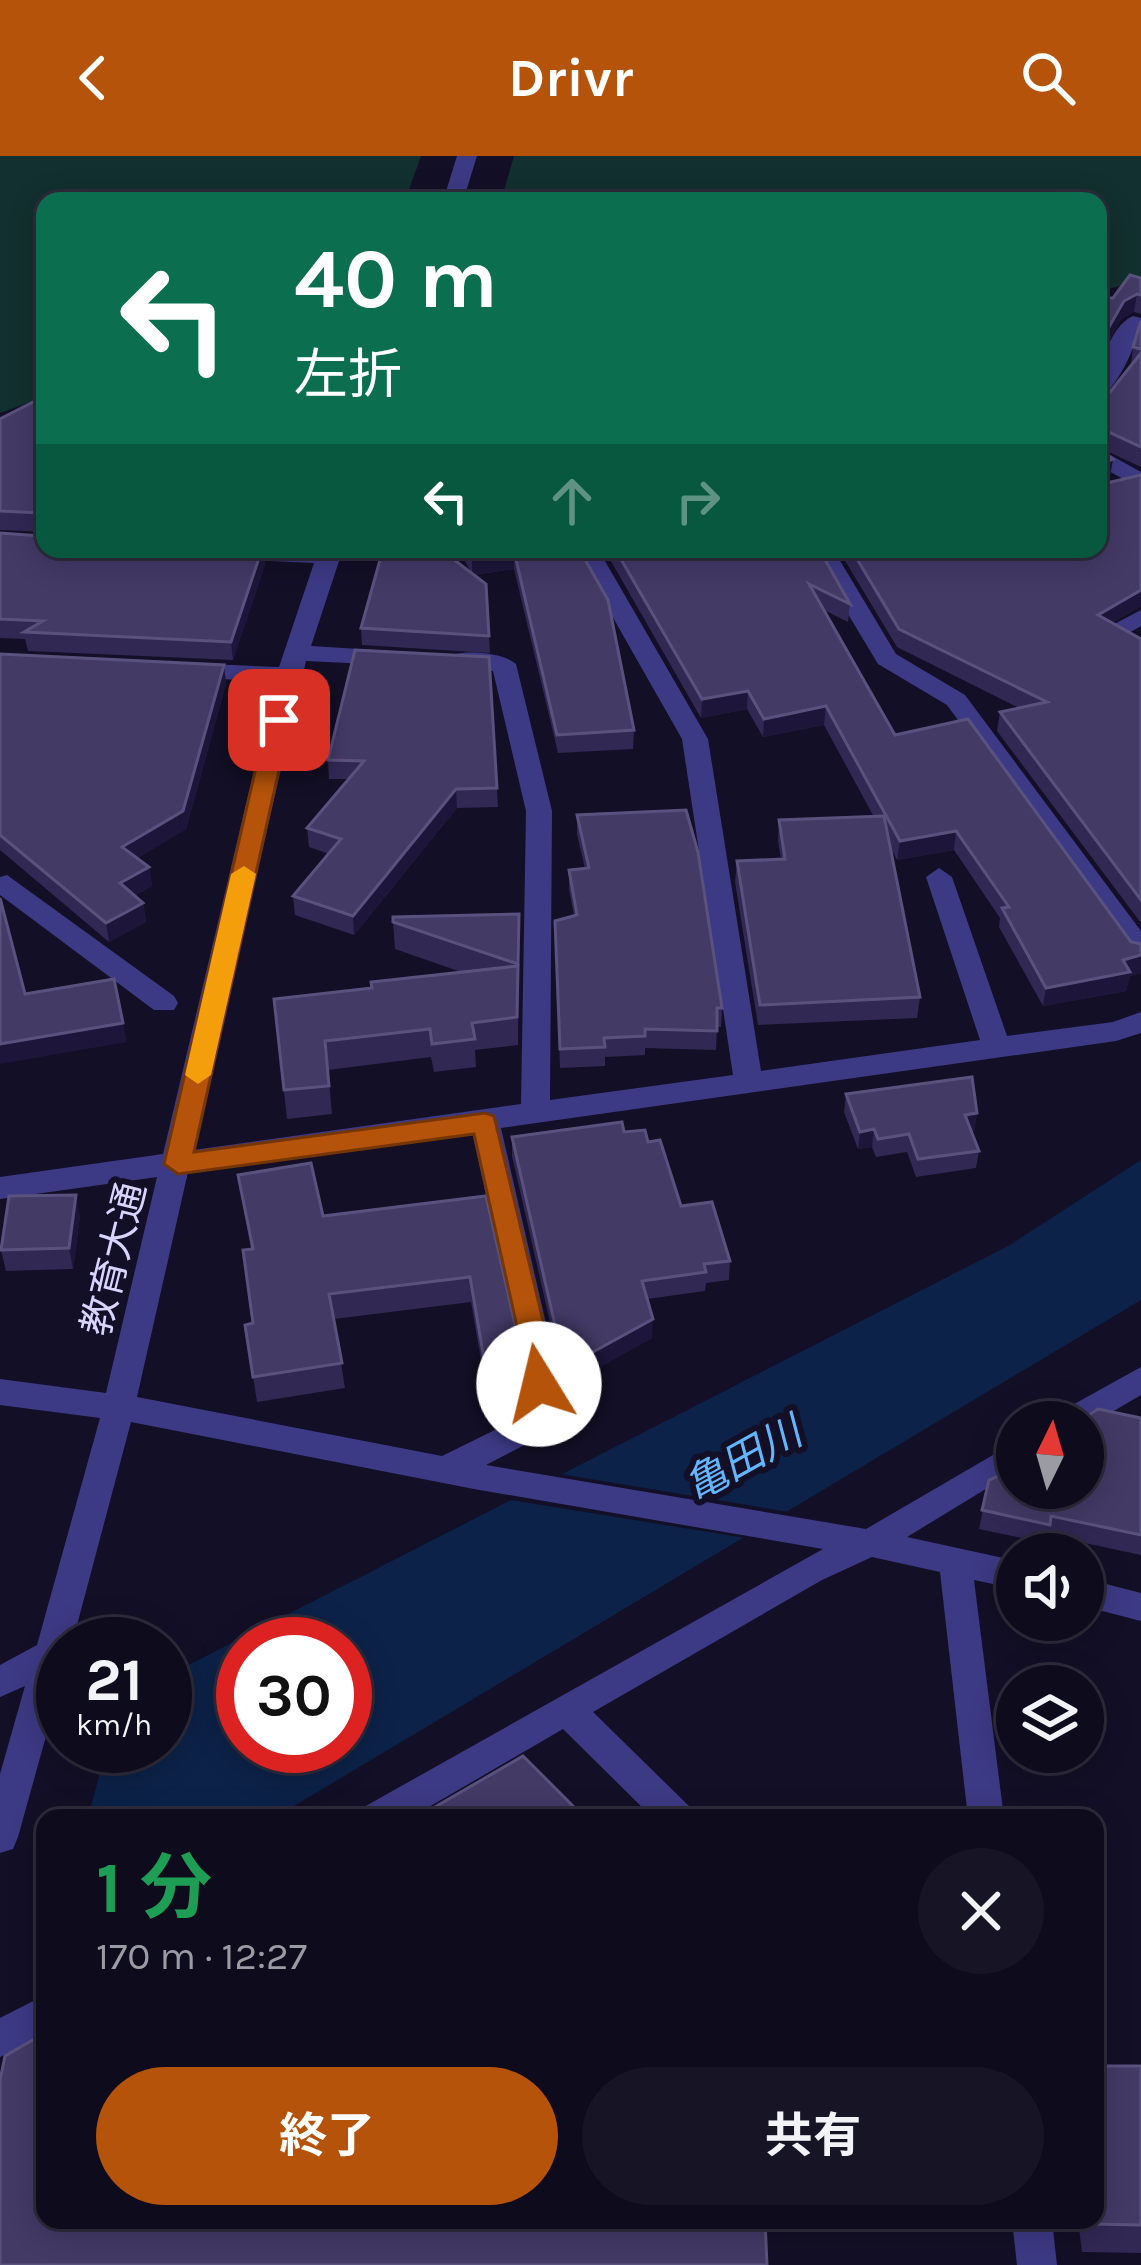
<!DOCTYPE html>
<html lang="ja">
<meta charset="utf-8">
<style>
:root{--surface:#0e0b1c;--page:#171425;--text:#f1f3f6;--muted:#9b9ba3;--line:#2e2b3b;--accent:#b45309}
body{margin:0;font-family:Karla,"Noto Sans JP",sans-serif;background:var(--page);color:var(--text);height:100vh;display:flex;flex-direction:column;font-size:45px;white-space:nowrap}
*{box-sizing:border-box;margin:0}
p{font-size:39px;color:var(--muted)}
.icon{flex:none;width:66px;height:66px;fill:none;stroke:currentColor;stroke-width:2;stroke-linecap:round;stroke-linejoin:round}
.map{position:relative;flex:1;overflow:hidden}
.sheet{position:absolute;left:36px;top:1653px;width:1068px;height:420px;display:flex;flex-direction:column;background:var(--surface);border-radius:24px;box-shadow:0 6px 30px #0003,0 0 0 3px var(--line)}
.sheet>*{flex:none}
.banner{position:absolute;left:36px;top:36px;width:1071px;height:366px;border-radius:24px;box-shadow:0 6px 30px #0003,0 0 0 3px var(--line);background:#0b6e4f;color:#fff;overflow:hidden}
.needle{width:78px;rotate:5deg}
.fabs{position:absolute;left:996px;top:1245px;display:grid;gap:24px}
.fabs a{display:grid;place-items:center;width:108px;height:108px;border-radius:50%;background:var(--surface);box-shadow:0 6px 30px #0003,0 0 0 3px var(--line);font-size:60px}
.speed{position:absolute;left:36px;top:1461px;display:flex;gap:24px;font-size:60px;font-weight:700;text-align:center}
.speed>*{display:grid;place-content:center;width:156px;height:156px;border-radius:50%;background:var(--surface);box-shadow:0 6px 30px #0003,0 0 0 3px var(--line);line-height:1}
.speed small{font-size:30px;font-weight:400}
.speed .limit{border:18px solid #d22;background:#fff;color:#111}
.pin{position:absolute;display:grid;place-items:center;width:102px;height:102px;color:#fff;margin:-51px;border-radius:24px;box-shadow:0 6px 18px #0006}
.me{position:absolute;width:132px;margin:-66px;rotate:351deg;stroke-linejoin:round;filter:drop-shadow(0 0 9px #0008)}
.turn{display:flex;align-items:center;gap:42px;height:252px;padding:0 60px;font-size:54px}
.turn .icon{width:156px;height:156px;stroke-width:2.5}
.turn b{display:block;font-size:84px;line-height:102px}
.lanes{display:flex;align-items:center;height:114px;padding:0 60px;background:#0003;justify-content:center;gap:60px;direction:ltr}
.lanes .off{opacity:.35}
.round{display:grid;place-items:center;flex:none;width:126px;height:126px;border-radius:63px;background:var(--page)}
.head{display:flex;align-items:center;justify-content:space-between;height:204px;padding:0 60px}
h1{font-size:72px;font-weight:700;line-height:90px;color:#1e9e55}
.primary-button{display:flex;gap:24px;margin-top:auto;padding:24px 60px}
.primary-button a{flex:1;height:138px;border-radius:72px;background:var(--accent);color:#fff;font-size:48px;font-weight:700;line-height:138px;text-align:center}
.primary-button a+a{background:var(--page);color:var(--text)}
header{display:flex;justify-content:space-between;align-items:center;height:156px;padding:0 60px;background:var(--accent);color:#fff;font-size:54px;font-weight:700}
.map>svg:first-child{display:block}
</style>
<header><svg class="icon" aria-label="back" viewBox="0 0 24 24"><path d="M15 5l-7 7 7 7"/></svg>Drivr<svg class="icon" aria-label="search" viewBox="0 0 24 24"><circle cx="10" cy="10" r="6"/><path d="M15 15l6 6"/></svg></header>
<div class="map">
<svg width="1141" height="2109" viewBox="0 0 1141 2109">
<rect width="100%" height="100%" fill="#130f26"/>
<g fill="#12302f">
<polygon points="0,0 421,0 405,45 45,45 45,241 0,257"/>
<polygon points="514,0 1141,0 1141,124 1098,136 1098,45 501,45"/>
</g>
<path fill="#0c2248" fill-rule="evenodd" d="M1141,1004V1144L274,1662H45L63,1590H165V1521L1010,1089ZM243,1488H345V1590H243Z"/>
<g fill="#130f26">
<polygon points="548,1316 795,1357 752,1383 498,1342"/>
<polygon points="63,1569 63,1590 107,1590 88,1662 45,1662 45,1807 0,1833 0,1602"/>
</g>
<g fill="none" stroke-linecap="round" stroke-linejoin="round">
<g fill="#3d3a85" fill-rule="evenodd">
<polygon points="457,0 477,0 463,45 443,45"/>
<path d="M1133,160L1141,162C1141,181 1117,234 1098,243C1098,216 1107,172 1133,160Z"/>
<polygon points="1098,292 1141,316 1141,333 1098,309"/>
<path d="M155,393H343L311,490L390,495L402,502L390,509L306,505L193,994L521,948L526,655L493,515L441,510L438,505C453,492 501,495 516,508L552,655L550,944L733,919L682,583L574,393H598L708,583L761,915L980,884L926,721L939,712L952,721L1007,880L1113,866L1141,856V877L1116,885L501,972L556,1211L536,1283L486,1309L866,1373L1017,1285V1314L907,1381L1017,1405V1433L974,1424L1004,1662H968L940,1416L872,1401L822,1424L593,1556L690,1651L695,1662H653L563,1573L410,1662H359L364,1651L823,1393L474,1333L131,1266L72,1488H63V1519L18,1681L13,1693L0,1697V1618L25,1530L0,1541V1509L37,1489L100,1262L0,1249V1223L106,1237L157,1021L0,1043V1021L163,998L275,526L186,521L174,514L186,507L279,511L314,407L167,400ZM472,976L524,1211L511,1266L442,1300L137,1241L188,1016Z"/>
<polygon points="809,393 833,393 896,498 965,539 1141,775 1141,804 1131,802 947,549 878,508"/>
<polygon points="1141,454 1141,470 1129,477 1141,484 1141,502 1099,476"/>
<polygon points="7,719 174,840 178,847 174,854 154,854 0,739 0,721"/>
<polygon points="1141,1211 1141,1239 1083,1273 1083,1266 1053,1266 1058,1257"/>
<polygon points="1083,1422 1141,1437 1141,1465 1083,1450"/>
<polygon points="45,1839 45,1878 0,1901 0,1862"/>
<polygon points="1012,2064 1052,2064 1057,2109 1017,2109"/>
</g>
</g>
<g fill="#312854">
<polygon points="1141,122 1141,158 1134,156 1121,163 1100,201 1098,200 1098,142 1113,142"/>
<polygon points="1141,165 1141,311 1098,291 1098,251 1131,209 1133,191"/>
<polygon points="45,240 45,376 0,374 0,263"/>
<polygon points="1098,292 1113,303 1110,321 1098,326 1141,450 1112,467 1141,483 1141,767 997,575 1000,556 1019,552 897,491 838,393 1098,393"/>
<polygon points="0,377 45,393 263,393 265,409 233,504 28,495 25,483 0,482"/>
<polygon points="458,393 579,393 634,574 633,593 558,597 514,413 474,419 486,428 490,497 362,489 361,472 471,416"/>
<polygon points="604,393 819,393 850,448 848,466 824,454 895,579 1141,799 1141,817 1130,820 1126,835 1043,850 999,771 1000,762 954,694 897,704 890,690 920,841 917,862 758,869 735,726 737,705 781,703 778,685 779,664 874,661 824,569 763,581 747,553 701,562"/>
<polygon points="355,494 497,632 498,651 457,652 354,779 295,759 293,740 329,698 309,691 307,672 349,623 329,623 328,604"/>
<polygon points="0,498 224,509 226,528 186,673 137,702 149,711 152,730 134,740 143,747 146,766 109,786 0,694"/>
<polygon points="577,659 722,852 721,871 717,871 716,894 645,892 645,899 605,901 605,910 560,912 555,765 574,760 569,733 569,714 585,713 577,678"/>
<polygon points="519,758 518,889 475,894 476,911 434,916 431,901 328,914 332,958 287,963 274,843 371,832 461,816 395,793 393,766"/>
<polygon points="846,938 977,957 974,975 971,975 979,995 976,1012 916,1021 907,996 876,1001 872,991 858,993 844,956"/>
<polygon points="512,981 648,986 681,1050 730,1105 729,1124 706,1127 705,1135 647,1143 652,1182 591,1216 558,1220 558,1201 512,1000"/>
<polygon points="238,1019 323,1060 486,1040 519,1186 519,1211 516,1224 485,1228 471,1146 334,1163 345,1232 257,1246 245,1169 253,1167 251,1093"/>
<polygon points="80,1060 73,1113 6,1115 1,1094"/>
<polygon points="1141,1262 1141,1399 1047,1379 1045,1387 979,1373 989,1324 1017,1332"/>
<polygon points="1141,1910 1141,2097 1082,2096 1078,2064 1095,2064"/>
</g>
<g fill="#1d163a">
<polygon points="1137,138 1134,156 1121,163 1100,201 1102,183 1124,145"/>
<polygon points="1113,303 1110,321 1098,326 1098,309"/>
<polygon points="262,393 265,409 233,504 231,486"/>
<polygon points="514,395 514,413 472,419 472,401"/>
<polygon points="1141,434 1141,450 1095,477 1098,459"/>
<polygon points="224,509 226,528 186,673 125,709 122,691"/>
<polygon points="748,535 747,553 701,562 702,543"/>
<polygon points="826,550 824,569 763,581 764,563"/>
<polygon points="456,633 457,652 354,779 353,760"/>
<polygon points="956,675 954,694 897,704 900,685"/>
<polygon points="149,711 152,730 123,746 120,727"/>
<polygon points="143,747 146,766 109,786 106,767"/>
<polygon points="1141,799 1141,817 1130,820 1126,835 1043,850 1046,832"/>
<polygon points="123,867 127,886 0,908 0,888"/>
<polygon points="977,957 974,975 962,977 965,959"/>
<polygon points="874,973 872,991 858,993 860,976"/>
<polygon points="76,1039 80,1060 73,1113 69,1092"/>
<polygon points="653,1163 652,1182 591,1216 591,1197"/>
<polygon points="519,1186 519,1211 516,1224 516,1199"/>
</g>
<g fill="#433a66" stroke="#5a527e" stroke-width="3">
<polygon points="1130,119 1141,122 1141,139 1137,138 1124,145 1102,183 1098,182 1098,142 1113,142"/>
<polygon points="1141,165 1141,193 1133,191"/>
<polygon points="1141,197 1141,291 1098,271 1098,251"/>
<polygon points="45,240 45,363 42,357 0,355 0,263"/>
<polygon points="1098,292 1113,303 1098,309"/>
<polygon points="1141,319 1141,434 1098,459 1141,483 1141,744 1000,556 1047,546 899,473 851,393 1098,393 1098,323 1098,329"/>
<polygon points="0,377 42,380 45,378 45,393 262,393 231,486 24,476 43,465 0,463"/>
<polygon points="383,393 440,393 486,428 489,480 361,472"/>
<polygon points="467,393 579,393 608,444 634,574 557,579 514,395 472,401"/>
<polygon points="615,393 819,393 850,448 809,428 895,579 968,563 1131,786 1141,788 1141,799 1123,804 1130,816 1046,832 1002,752 1009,751 956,675 900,685 826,550 764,563 748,535 702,543"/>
<polygon points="355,494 489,501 497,632 456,633 353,760 293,740 341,683 307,672 364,605 328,604"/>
<polygon points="0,498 224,509 183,655 122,691 149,711 120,727 143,747 106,767 0,679"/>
<polygon points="686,654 698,696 722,852 717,852 717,875 645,873 645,880 604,882 605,891 560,893 555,765 577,759 569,714 589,712 577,659"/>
<polygon points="884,660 920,841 760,849 737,705 785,703 779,664"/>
<polygon points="0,742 25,838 114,823 123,867 0,888"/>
<polygon points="519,758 518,808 393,766 393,761"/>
<polygon points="518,810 517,861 472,867 475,883 432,888 430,873 325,885 329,930 284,934 274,843 372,832 371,826"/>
<polygon points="972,921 977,957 965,959 979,995 918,1003 909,978 878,983 874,973 860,976 846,938"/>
<polygon points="622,966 624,976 645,974 648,986 660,984 681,1050 712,1046 730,1105 704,1108 706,1116 642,1125 653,1163 591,1197 558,1201 560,1191 512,981"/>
<polygon points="311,1007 323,1060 486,1040 519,1186 516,1199 484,1203 470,1121 329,1138 342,1207 253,1221 245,1169 253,1167 243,1094 253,1093 238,1019"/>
<polygon points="76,1039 69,1092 1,1094 9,1040"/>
<polygon points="1098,1253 1141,1262 1141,1379 1051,1360 1050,1369 982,1354 989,1324 1015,1313 1017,1308 1017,1332 1083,1332 1083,1266 1078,1266"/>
<polygon points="523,1600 585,1662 416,1662"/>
<polygon points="45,1877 45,2064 765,2064 767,2109 0,2109 0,1924 5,1900"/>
<polygon points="1095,1910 1141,1910 1141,2069 1093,2068 1092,2064 1095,2064"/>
</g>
<polygon fill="#b45309" stroke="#753606" stroke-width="3" points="279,557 290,564 194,996 485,957 494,960 554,1211 550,1236 529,1236 526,1211 474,978 178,1018 164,1008 267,564"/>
<polygon fill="#f59e0b" points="244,710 256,718 211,919 198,928 185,919 231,718"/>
<g text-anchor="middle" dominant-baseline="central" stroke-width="12" stroke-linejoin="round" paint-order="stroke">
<g font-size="39" fill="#d9d4ff" stroke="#130f26">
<text transform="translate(114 1103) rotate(-76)">教育大通</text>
</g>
<g font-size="42" font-style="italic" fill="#62b6ff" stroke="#130f26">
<text transform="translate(743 1303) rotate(-29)">亀田川</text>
</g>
</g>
</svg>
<div class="fabs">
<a><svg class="needle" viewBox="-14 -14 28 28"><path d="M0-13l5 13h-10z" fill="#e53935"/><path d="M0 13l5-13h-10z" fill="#9b9ba3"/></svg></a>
<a><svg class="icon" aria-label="sound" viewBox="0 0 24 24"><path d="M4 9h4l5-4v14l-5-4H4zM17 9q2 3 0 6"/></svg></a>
<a><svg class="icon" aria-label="layers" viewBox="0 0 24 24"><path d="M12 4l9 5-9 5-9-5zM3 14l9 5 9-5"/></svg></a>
</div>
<div class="speed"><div>21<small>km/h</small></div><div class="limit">30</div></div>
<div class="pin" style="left:279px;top:564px;background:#d93025"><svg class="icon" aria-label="arrive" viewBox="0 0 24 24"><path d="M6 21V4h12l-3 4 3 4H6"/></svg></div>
<svg class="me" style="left:539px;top:1228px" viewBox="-20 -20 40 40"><circle r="19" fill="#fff"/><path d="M0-13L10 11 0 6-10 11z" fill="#b45309"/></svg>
<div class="banner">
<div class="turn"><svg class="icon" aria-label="left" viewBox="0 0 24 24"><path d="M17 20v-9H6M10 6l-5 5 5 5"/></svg><div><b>40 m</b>左折</div></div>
<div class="lanes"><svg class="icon" aria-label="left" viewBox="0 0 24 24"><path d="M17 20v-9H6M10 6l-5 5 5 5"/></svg><svg class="icon off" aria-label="ahead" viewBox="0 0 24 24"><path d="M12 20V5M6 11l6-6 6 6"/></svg><svg class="icon off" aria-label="right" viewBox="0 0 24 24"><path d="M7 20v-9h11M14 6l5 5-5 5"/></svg></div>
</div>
<section class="sheet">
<div class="head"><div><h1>1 分</h1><p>170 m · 12:27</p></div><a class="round"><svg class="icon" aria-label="close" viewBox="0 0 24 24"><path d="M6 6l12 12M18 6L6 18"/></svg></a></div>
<div class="primary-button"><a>終了</a><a>共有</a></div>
</section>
</div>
